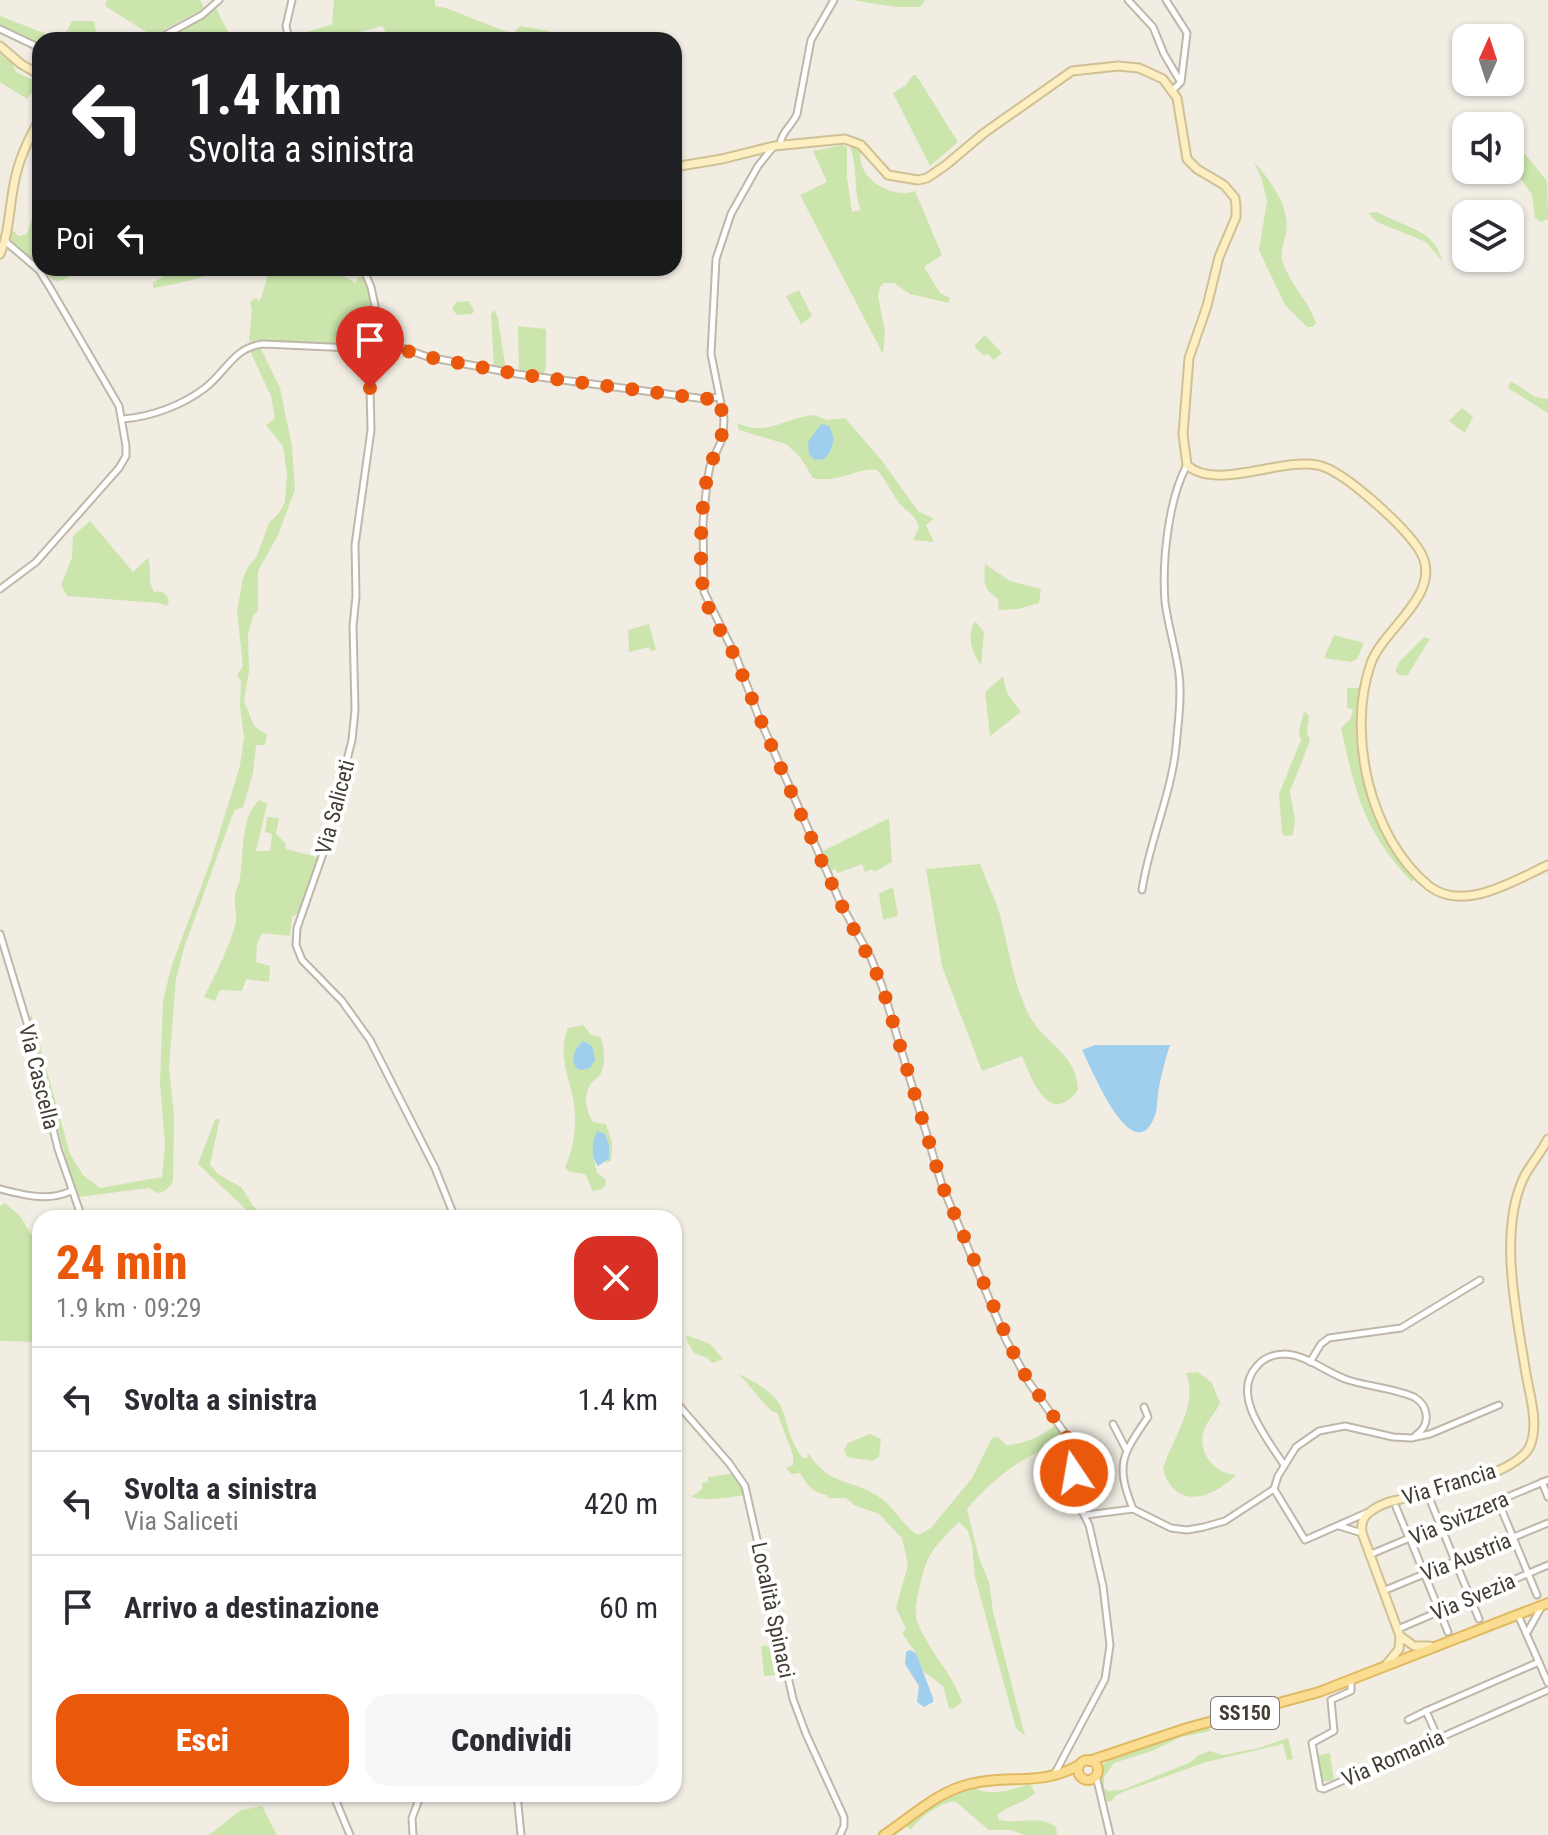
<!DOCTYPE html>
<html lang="it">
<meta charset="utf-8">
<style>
:root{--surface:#fff;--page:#f7f7f7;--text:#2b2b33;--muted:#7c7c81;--line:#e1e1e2;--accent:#ea580c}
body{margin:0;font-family:"Roboto Condensed",sans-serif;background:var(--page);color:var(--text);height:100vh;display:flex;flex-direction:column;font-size:30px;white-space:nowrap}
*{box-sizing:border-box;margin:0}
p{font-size:26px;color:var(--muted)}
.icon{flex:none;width:44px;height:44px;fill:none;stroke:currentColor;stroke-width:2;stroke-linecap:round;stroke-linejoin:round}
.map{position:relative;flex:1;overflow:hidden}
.details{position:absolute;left:32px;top:1210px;width:650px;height:592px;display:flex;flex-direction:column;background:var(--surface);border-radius:24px;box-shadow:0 2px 6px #0004}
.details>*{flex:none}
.hud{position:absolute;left:32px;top:32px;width:650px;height:244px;border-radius:24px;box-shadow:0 2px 6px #0004;background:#202124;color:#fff;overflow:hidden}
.needle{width:52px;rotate:3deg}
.fabs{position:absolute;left:1452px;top:24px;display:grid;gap:16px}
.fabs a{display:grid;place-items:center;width:72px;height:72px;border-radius:16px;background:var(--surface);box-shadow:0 2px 6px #0004;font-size:40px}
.pin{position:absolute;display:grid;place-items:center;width:68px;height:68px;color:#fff;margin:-82px -34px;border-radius:50% 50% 50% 0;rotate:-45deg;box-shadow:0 0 8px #0007}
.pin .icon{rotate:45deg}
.me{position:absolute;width:88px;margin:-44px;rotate:348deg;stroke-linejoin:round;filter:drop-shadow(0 0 6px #0008)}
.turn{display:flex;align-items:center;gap:28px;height:168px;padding:0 24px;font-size:36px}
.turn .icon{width:104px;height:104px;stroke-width:2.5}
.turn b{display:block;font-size:56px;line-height:68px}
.then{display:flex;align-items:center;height:76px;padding:0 24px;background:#0003;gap:16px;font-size:30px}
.round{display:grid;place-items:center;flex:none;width:84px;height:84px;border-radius:24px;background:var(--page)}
.head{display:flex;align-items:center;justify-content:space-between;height:136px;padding:0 24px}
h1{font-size:48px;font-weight:800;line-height:60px;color:var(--accent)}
.cta{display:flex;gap:16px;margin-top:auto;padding:16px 24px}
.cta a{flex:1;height:92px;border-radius:24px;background:var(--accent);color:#fff;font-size:32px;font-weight:800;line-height:92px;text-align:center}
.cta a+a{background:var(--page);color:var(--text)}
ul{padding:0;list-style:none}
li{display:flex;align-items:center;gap:24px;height:104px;padding:0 24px;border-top:2px solid var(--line)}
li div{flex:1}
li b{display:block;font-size:30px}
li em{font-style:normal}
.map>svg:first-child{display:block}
</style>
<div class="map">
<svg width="1548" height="1835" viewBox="0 0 1548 1835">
<rect width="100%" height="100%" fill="#f1ede3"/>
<g fill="#cbe5ac">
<polygon points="107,0 200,0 204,8 153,36 105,6"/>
<polygon points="334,0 435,0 435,6 446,8 507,32 514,33 520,26 549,31 547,40 397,40 397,32 386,33 382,26 329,40 293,40 304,33 332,24"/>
<polygon points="852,0 925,0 920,7 896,7"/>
<polygon points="216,8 232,40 161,40 201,21 210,10"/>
<polygon points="0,16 62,40 72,21 94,21 96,30 92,40 40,40 40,46 0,26"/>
<polygon points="0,54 13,64 16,72 39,83 27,99 0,82"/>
<polygon points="913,75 916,75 958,142 930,166 893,93 906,85"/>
<polygon points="1510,130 1516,143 1547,181 1548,219 1541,222 1535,218 1532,195 1510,162"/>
<path d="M842,145L847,147V177L852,212L861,210C853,191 858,166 850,146L861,151C855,178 892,200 915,191L942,255L924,267L940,293L950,298L949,303L910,294L894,283H884L880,287L878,296L885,332L883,354L800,195L827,182L813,151Z"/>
<path d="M1254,162C1270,180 1291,207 1286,233C1284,244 1279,253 1283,263C1291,285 1309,302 1316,323L1313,327H1307L1285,305L1259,250L1267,201L1262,180Z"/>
<path d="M40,194V268H80C72,275 64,283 53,280L10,242L12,230L19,236L27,234Z"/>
<path d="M1377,212C1403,227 1435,229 1442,261L1426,242L1377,222L1368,213Z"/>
<path d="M176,268H224L225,269C201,278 178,284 153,288V283Z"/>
<polygon points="270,268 329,268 356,283 358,277 364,276 378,325 385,325 389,335 377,338 377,347 249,341 252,310 250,302 256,298 259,301 261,298"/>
<polygon points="799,290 812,316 801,324 786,296"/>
<polygon points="469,301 474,311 472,314 457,315 452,309 456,302"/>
<polygon points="494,310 498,318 506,371 494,368 491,314"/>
<polygon points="518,326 546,329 546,367 543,376 519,373"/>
<polygon points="985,335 1002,353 994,360 987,354 984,356 974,346"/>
<polygon points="260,347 280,388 292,446 295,490 278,535 258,571 258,610 253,616 248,634 249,671 244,701 254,726 267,735 265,745 256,745 253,773 243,807 235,810 232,816 184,948 176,979 169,1067 174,1115 173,1182 165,1191 157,1193 149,1188 79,1197 70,1174 30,1023 31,1013 70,1154 83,1175 100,1188 162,1177 165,1145 160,1083 163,1001 171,968 211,860 240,766 244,737 240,706 241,680 237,676 243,666 237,612 243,578 249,565 256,558 269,523 279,513 285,502 287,474 283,446 266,425 275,418 271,396 249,349"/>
<polygon points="1511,381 1535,397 1548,399 1548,413 1508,388"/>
<polygon points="1462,408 1473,417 1465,433 1449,421"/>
<path d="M814,415L827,420L845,418L882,461L918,511L934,519L926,525L934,542L913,540L919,527C915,514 907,512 899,503C891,492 886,480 877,470C860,466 839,484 813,478L800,457L786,444L739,430L737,423C768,437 783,418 814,415Z"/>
<path d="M90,521L133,572L148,558C152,569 147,581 154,592C161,590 166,593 169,600L167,606L158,603L67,596L61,585L72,558L73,536Z"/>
<path d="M985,564L1010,581L1041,589L1039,603L1018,609L999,610L998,599C982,587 984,583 985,564Z"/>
<path d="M975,621L984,632L981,666C972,651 966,638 975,621Z"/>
<polygon points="649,624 656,650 651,651 649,647 629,652 628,630"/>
<polygon points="1334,635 1364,643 1357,659 1351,662 1324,658"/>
<polygon points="1424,637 1430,639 1407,676 1399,675 1395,671 1400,661"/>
<polygon points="1003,676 1007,693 1021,712 990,736 985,692"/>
<path d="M1361,684L1364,688C1356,769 1362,812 1415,876L1412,882C1365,833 1355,793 1341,728L1351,718L1353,709L1347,708V688H1358Z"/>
<polygon points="1304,711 1309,716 1307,732 1310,741 1290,791 1295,820 1293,835 1285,836 1282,833 1279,794 1301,740 1299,731"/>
<path d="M259,800L267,804L256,851H270L272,834L265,832L267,817L279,818L276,834L285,843L286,849L321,858L301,911L292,917L290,936L262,933L257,944L256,962L270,966L269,982L246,979L242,991L220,990L215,1001L204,997C216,972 230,948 236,921C237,912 234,905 235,896C235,890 240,884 240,878C244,853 240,819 259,800Z"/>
<polygon points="889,818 892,862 874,872 872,869 865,872 862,864 838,873 835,869 831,871 823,851"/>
<path d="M980,864C986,881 995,897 1000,915C1009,949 1013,983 1029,1015C1044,1044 1077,1053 1078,1090C1049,1128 1032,1080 1022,1056L982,1071L942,966L926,869Z"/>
<polygon points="893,887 898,916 883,920 879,894"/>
<path d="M583,1025L591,1035L601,1037C604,1049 607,1066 599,1076C597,1079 592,1081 590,1085C583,1096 586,1111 593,1122L606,1124L612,1143L611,1161L605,1163L609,1159L593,1155L597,1173L606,1180L605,1186L602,1189L593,1191L585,1174L570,1172L565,1168C574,1147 578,1122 573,1098C568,1075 558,1052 568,1028Z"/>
<polygon points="220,1118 210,1165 218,1174 241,1187 254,1207 266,1218 255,1218 198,1164 215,1120"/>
<polygon points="5,1203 20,1216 40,1249 40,1342 0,1341 0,1206"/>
<polygon points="686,1335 710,1344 723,1359 712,1363 707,1358 694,1353 687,1341"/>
<path d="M1198,1372L1212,1383L1220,1403C1215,1414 1206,1421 1203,1433C1198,1454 1216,1474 1236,1475C1211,1500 1175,1510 1163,1469C1172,1438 1199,1406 1186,1373Z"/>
<path d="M739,1374C752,1380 773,1392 780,1405C789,1423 788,1440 803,1458H807L808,1453C832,1489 852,1477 882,1499C895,1509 905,1528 918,1535L931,1528L972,1478L992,1438L998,1437L1006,1445C1025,1444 1041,1437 1055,1425L1065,1442C1024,1454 994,1477 967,1509L979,1558L989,1582L993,1612L1025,1736L1016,1728L975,1577L972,1545L968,1531L959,1522C949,1532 938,1542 930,1555C924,1565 912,1609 917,1621C928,1651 952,1672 962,1702L953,1709L949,1708L943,1686L923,1671L916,1653L902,1633L906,1629L896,1608L908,1565L902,1538L879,1514L854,1505L846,1498H828L827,1495C812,1492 808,1486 800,1473L791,1474L786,1468L793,1465V1455L777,1413L771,1411Z"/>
<polygon points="870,1434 881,1439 879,1457 873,1461 847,1457 844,1450 848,1443"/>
<path d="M735,1473L746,1495C728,1497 703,1503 688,1495L693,1496L702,1489V1483L708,1482V1477Z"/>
<polygon points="775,1645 778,1675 764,1676 761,1646"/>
<path d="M1209,1725L1210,1731L1181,1737L1152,1751L1114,1763L1104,1777V1788L1108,1791L1122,1790L1191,1762L1197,1756L1209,1751L1223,1755L1259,1748L1288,1738L1293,1759L1287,1760L1283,1744L1206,1762L1123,1792L1115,1796L1112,1801L1105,1802C1100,1786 1094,1771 1109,1759L1172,1735Z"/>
<polygon points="1330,1753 1334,1780 1320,1782 1315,1756"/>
<path d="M1030,1784L1035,1793C1025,1803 1009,1805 998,1814V1819C1017,1826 1037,1813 1056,1827L1057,1835H1024L1011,1830H989L955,1801C939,1804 920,1816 911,1830L905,1825L940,1799L972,1786C990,1799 1010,1789 1030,1784Z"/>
<polygon points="262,1806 277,1835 209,1835 241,1810"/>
</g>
<g fill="#a0ceed">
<path d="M821,424L829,426C836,438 834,449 824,459L815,460L809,454L808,442Z"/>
<path d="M583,1041L592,1046L595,1060L590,1068L581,1070L576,1068C570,1057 575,1048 583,1041Z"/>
<path d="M1095,1045H1170C1165,1059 1162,1073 1159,1087C1157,1097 1158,1109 1154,1118C1132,1170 1090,1065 1082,1050Z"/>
<path d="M597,1131L605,1134L609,1145V1159L598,1166C590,1157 592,1142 597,1131Z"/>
<polygon points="910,1650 916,1653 933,1698 933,1702 924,1707 917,1702 919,1686 905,1664 906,1652"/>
</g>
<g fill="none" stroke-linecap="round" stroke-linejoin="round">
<defs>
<g id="street">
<polyline points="1128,0 1153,27 1164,54 1180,81"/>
<polyline points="1166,0 1187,33 1181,82 1172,91"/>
<polyline points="0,29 40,48"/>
<polyline points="156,40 202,15 219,0"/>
<polyline points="289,40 286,26 292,0"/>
<polyline points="774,146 758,166 731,214 716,259 711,354 724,419 723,437 710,466 707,482 703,523 704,592 737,659 758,715 842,906 871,958 882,986 942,1185 1006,1340 1028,1381 1066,1435 1072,1450 1076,1489 1079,1505 1089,1525 1103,1586 1110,1645 1105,1679 1054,1775"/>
<path d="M780,146C780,133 792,126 797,114L811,40L834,0"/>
<polyline points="363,268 371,287 383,344"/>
<polyline points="375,349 370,388 371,430 355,545 356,596 353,626 355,710 352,740 325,848 297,928 296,945 302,960 342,1001 370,1040 435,1168 455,1218"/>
<path d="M123,419C151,417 183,405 205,388C226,372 234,347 263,344L375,349L383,344H391L428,357L517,374L705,399L719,397"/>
<polyline points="0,589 36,562 119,468 126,456 126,446 119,406 49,286 39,270 5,241"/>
<path d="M1142,890C1149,842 1171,796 1176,747C1178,723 1182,698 1179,674C1176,650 1168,626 1165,602C1162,562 1168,500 1187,465"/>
<polyline points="0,934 27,1023 58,1149 82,1218"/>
<path d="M0,1189C25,1195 47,1202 71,1191"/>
<polyline points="1310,1362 1321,1344 1329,1338 1401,1328 1480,1280"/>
<polyline points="674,1400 729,1463 745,1486 793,1699 806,1734 844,1817 844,1826 840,1835"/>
<polyline points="1113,1424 1126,1449"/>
<path d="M1284,1465C1267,1438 1230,1395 1257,1366C1264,1358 1274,1354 1285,1354C1307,1355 1327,1373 1348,1380C1370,1387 1393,1388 1414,1397C1429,1406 1431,1425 1416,1435"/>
<polyline points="1542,1482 1548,1497"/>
<polyline points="1274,1489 1305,1540 1366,1513"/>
<polyline points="1430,1500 1479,1619"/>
<polyline points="1498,1501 1537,1595"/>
<polyline points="1396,1507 1409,1538"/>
<path d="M1133,1509C1115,1464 1122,1455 1148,1417L1144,1407"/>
<polyline points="1086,1515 1133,1509 1171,1528 1187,1530 1204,1527 1225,1521 1274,1489 1278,1476 1296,1447 1319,1431 1345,1426 1393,1437 1411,1438 1430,1434 1499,1405"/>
<polyline points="1339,1526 1362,1533"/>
<polyline points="1411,1541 1448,1632"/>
<polyline points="1369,1555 1548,1480"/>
<polyline points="1383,1591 1548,1523"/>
<polyline points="1518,1615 1548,1683"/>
<polyline points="1398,1629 1548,1565"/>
<polyline points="1528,1631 1542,1606"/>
<polyline points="1351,1680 1351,1691 1331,1700 1334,1731 1312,1743 1320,1788 1324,1789 1548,1690"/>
<polyline points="1408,1720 1426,1711"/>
<polyline points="1438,1738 1426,1711 1539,1662"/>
<polyline points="1096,1776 1110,1835"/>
<polyline points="333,1794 350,1835"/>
<polyline points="517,1794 521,1835"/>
<polyline points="413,1835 412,1818 421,1794"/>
</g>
<g id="secondary">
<polyline points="0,46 21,64 40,75"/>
<path d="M674,167L722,159L774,146L845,139L861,145L888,175L918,180L927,178L946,165L984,133L1072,71L1118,66L1139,68L1163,79L1177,98L1187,159L1197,169L1224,185L1235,198L1236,206V217L1219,257L1207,306L1189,358L1183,434L1187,465C1216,491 1279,458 1317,465C1343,469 1403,526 1418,548C1448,591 1384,627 1371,663C1346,734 1370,838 1429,886C1464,913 1515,880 1548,865"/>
<path d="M0,254C11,229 9,198 17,171C22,152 31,135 40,118"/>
<polyline points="1400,1636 1414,1646 1430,1646"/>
<path d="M1386,1665L1399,1649L1400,1636L1362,1533C1361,1525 1362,1517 1370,1512C1387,1498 1413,1498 1434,1493C1458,1486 1520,1469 1530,1446C1539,1424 1530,1396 1526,1374C1517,1316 1497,1230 1525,1175C1532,1163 1541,1152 1548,1139"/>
</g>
<g id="primary">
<circle cx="1088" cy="1770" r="10"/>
<polyline points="1089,1761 1187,1728 1319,1692 1548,1603"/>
<path d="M884,1835C912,1817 936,1792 970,1784C1009,1774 1041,1787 1079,1765"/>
</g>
</defs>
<use href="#street" stroke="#bfb7a9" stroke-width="9"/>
<use href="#secondary" stroke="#d0c194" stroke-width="11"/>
<use href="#primary" stroke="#e0ba63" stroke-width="12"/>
<use href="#street" stroke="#fff" stroke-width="5"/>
<use href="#secondary" stroke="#fdefc1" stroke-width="7"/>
<use href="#primary" stroke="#fbdd92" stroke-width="8"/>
</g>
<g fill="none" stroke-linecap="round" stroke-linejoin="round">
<path stroke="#ea580c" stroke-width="14" stroke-dasharray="0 25.2" d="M370,388L375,349L383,344L428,357L517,374L705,399L719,397C727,436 722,432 710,467C701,492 698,567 704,593C709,618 729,641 738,664C770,745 805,825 841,904C854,932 870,957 882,986L942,1185L1019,1366L1066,1435L1072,1450L1074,1473"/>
</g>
<g text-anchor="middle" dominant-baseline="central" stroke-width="8" stroke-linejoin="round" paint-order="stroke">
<rect fill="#fff" stroke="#7b7771" stroke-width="2" x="1211" y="1697" width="68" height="32" rx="6"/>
<g font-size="20" font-weight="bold" fill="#433d34">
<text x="1245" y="1713">SS150</text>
</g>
<g font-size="22" fill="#433d34" stroke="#fff">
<text transform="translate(335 807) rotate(-75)">Via Saliceti</text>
<text transform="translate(39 1077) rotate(76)">Via Cascella</text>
<text transform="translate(1449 1484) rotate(-17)">Via Francia</text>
<text transform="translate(1459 1518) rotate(-23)">Via Svizzera</text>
<text transform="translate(1466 1557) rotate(-22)">Via Austria</text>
<text transform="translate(1473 1597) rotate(-23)">Via Svezia</text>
<text transform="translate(773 1610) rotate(78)">Località Spinaci</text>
<text transform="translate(1393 1758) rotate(-24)">Via Romania</text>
</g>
</g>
</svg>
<div class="fabs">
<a><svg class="needle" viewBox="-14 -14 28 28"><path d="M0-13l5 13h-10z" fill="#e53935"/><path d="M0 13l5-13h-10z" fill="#7c7c81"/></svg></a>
<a><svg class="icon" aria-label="sound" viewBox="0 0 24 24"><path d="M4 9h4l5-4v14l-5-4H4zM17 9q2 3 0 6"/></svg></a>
<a><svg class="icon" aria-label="layers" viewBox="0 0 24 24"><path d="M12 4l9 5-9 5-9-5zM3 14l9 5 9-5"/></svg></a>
</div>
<div class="pin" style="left:370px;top:388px;background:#d93025"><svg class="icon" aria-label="arrive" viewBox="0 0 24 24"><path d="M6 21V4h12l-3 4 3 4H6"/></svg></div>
<svg class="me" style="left:1074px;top:1473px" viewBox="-20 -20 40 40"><circle r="17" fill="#ea580c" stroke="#fff" stroke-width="3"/><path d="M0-11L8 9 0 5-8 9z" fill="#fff"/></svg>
<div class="hud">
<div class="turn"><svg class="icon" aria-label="left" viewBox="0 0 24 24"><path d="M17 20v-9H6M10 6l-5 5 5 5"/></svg><div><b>1.4 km</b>Svolta a sinistra</div></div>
<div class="then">Poi<svg class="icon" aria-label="left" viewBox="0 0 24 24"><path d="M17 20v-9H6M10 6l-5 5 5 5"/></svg></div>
</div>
<section class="details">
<div class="head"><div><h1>24 min</h1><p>1.9 km · 09:29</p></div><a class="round" style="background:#d93025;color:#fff"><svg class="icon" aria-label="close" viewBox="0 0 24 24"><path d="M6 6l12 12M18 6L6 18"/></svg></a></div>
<ul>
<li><svg class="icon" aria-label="left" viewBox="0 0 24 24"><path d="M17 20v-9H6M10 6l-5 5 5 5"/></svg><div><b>Svolta a sinistra</b></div><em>1.4 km</em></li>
<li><svg class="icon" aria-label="left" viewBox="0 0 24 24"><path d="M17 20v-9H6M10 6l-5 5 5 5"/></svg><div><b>Svolta a sinistra</b><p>Via Saliceti</p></div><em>420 m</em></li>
<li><svg class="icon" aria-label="arrive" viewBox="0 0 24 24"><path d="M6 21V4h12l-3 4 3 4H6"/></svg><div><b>Arrivo a destinazione</b></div><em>60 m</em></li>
</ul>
<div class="cta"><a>Esci</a><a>Condividi</a></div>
</section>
</div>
